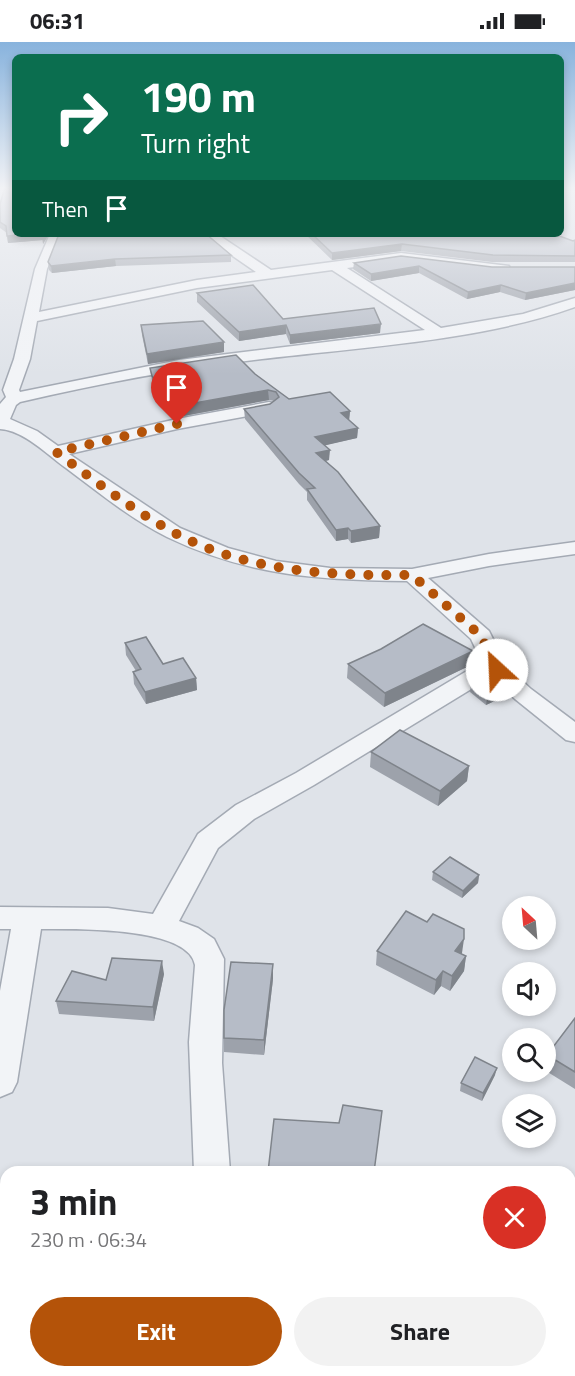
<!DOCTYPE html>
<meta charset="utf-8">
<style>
:root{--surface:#fff;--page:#f2f2f2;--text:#202124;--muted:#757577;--accent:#b45309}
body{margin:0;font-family:"Titillium Web",sans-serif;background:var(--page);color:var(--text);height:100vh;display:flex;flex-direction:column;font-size:22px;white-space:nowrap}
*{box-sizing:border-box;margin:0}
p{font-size:20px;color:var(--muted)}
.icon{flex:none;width:33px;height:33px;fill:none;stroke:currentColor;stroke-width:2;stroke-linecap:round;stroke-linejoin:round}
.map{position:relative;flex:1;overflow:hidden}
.drawer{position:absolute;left:0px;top:1124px;width:576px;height:212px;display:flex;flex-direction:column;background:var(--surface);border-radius:18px 18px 0 0;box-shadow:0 3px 9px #0003}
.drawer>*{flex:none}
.top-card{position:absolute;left:12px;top:12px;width:552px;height:183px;border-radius:9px;box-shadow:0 3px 9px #0003;background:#0b6e4f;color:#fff;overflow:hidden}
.needle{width:39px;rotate:334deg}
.buttons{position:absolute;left:502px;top:854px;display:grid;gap:12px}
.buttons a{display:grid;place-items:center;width:54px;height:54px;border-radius:50%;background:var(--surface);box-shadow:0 3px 9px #0003;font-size:30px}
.pin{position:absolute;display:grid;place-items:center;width:51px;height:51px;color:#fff;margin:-62px -26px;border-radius:50% 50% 50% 0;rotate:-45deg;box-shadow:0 0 6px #0007}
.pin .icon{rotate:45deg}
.me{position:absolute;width:66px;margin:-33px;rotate:335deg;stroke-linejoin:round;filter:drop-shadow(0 0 4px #0008)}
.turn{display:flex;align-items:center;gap:21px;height:126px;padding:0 30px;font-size:27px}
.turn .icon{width:78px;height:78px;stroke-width:2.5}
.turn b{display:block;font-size:42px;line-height:51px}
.then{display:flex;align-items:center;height:57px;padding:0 30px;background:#0003;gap:12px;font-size:22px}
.round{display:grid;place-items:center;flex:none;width:63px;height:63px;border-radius:32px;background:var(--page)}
.headline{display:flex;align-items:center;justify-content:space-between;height:102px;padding:0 30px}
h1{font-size:36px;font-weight:700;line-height:45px}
.primary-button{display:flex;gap:12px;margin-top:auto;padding:12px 30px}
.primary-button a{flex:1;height:69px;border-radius:36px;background:var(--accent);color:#fff;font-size:24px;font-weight:700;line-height:69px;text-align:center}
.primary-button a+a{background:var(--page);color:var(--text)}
.status{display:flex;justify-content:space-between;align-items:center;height:42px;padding:0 30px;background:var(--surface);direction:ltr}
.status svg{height:16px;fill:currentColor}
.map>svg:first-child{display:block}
</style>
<div class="status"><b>06:31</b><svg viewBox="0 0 49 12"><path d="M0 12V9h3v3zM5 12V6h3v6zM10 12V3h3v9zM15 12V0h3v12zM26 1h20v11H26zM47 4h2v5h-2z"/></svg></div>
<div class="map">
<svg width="575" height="1334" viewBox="0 0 575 1334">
<rect width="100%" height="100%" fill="#dfe3e9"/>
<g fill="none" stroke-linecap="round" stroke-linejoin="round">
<defs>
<g id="minor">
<path d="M50,192H62L47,227L39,270L197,238L256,230L208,197L207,192H217L271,228L401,211L509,224L510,227L504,231L401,219L347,226L441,286L523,272L575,256V265C481,299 361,305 262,317C180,326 101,341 20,360L16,363L10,377L37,389L58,404L177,377L269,360L275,362L277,365L269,370L177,387L69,412L180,486L228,506L276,519L330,526L412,527L489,512L575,500V512L489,524L428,536L489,589L507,625L531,647L575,680V700L566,698L515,657L491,635L314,743L254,777L218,806L179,879L198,886L214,897L224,917L222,1021L230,1130H194L189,1000L195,923C189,884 73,887 41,887L17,1040L12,1050L0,1055V949L11,887H0V865L108,866L153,872L198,792L236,763L296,731L482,620L471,597L407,539C319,538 248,534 167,495C131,477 98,450 66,426C48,413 23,388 0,387V362L6,355L3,348L14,317L35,227ZM332,228L425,288L179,318L20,350L19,348L30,317L37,279L197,246Z"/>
<rect x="0" y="1213" width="6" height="38"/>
<polygon points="194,1329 234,1329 233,1334 193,1334"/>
</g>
</defs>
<use href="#minor" stroke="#a4aab4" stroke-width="3"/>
<use href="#minor" fill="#f2f4f7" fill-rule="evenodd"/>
</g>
<g fill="#9da2ab">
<polygon points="0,162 15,192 49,192 43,202 43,198 8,201 7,191 0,186"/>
<polygon points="59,192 231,213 231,220 116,224 52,231 49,228 48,220"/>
<polygon points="305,192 554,192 573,199 575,198 575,220 492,220 401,209 332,218"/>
<polygon points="354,221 492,225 575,225 575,248 525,258 500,250 467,257 419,231 371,239 353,227"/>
<polygon points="197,251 283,277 380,291 290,302 286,292 239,299 197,260"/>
<polygon points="141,283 224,310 148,322 142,293"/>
<polygon points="150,326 255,332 289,357 350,369 349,378 358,386 357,396 325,403 329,418 326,419 380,484 379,496 351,501 348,497 336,499 307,458 307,450 299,442 245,377 244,367 270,362 274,359 269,358 178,375 167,358 164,359 153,344"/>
<polygon points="125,601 163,622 196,636 197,648 146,662 134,642 133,630 136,629 126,613"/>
<polygon points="473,609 471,623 384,665 347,636 348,622"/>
<polygon points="471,643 507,653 486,663 470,650"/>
<polygon points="371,710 469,724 467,739 438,764 370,725"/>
<polygon points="433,830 479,833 478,841 462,856 432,838"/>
<polygon points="377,909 462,911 461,912 466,914 464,929 450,949 441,944 434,953 376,923"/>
<polygon points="164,932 154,979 59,972 56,959 106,938"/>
<polygon points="273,937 264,1013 224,1010 224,996"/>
<polygon points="575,976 575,1047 546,1029 547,1013"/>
<polygon points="495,1033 482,1059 460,1049 461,1041"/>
<polygon points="479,1329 498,1329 496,1334 494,1334"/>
</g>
<g fill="#7f848b">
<polygon points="30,192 42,192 43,198 8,201 7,194"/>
<polygon points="44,192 49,192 43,202 42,195"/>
<polygon points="226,192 243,192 226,195"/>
<polygon points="402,202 401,209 332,218 332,211"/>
<polygon points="115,217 116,224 52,231 51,224"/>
<polygon points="419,224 419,231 371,239 371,232"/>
<polygon points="575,241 575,248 525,258 526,251"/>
<polygon points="501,243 500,250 467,257 468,250"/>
<polygon points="381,282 380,291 290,302 290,293"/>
<polygon points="286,283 286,292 239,299 239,290"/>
<polygon points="224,300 224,310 148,322 147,312"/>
<polygon points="166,348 167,358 164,359 164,349"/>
<polygon points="268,348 269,358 178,375 178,364"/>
<polygon points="350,369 349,379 341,371"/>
<polygon points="358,386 357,396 314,406 315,395"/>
<polygon points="330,408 329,418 316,421 316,411"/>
<polygon points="380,484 379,496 351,501 351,489"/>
<polygon points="348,486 348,497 336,499 336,488"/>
<polygon points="473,609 471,623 384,665 385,651"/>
<polygon points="196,636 197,648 146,662 145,650"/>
<polygon points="509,646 507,653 486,663 487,656"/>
<polygon points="469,724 467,739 438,764 440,749"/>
<polygon points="479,833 478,841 462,856 463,849"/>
<polygon points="464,897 462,911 453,924 455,909"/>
<polygon points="466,914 464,929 450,949 452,934"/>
<polygon points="162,919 164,932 154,979 153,965"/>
<polygon points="273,922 273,937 264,1013 264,998"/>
<polygon points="443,929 441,944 434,953 436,938"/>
<polygon points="497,1026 495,1033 482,1059 483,1051"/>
</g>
<g fill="#b6bcc7" stroke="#7f848b" stroke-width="1.5">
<polygon points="5,145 15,145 15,192 30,192 7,194 6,184 0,180 0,162"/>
<polygon points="59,192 206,192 231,213 115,217 51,224 48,220"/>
<polygon points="312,192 554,192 573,199 575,198 575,214 493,213 402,202 332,211"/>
<polygon points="401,214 492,225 575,225 575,241 526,251 501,243 468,250 419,224 371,232 354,221"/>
<polygon points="253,243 283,277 374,266 381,282 290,293 286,283 239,290 197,251"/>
<polygon points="203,279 224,300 147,312 141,283"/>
<polygon points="236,313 255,332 289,357 330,350 350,369 341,371 358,386 315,395 330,408 316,411 338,430 380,484 351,489 348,486 336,488 307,447 315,446 299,431 244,367 270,362 279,355 276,350 268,348 178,364 166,348 164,349 152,334 150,326"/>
<polygon points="423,582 473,609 385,651 348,622 381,607"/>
<polygon points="146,595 163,622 183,616 196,636 145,650 133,630 141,627 125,601"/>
<polygon points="492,630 509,646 487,656 471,643"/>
<polygon points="400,688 469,724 440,749 371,710"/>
<polygon points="450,815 479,833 463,849 433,830"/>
<polygon points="406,869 427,880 433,872 464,887 464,897 455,909 466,914 452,934 443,929 436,938 377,909"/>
<polygon points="112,916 162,919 153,965 56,959 72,929 106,938"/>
<polygon points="231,920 273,922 264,998 224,996 224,968"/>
<polygon points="575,976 575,1030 547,1013"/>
<polygon points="475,1015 497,1026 483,1051 461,1041"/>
<polygon points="343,1063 382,1069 374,1130 268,1130 274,1077 339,1081"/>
</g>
<linearGradient id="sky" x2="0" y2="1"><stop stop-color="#88b3dd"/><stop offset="0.44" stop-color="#f1f2f5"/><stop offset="1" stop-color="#f1f2f5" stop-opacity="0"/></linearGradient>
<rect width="575" height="332" fill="url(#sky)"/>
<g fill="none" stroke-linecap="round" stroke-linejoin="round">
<path stroke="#b45309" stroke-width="10" stroke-dasharray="0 18" d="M177,382L56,410C94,438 131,467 173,490C246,530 330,534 412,533L481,594L497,628"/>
</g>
</svg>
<div class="buttons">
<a><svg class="needle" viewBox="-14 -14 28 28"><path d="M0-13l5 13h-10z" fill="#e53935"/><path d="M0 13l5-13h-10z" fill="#757577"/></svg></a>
<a><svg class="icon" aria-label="sound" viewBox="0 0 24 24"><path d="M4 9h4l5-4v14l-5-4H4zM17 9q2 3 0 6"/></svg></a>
<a><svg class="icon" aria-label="search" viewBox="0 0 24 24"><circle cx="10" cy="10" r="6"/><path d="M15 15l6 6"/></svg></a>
<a><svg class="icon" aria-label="layers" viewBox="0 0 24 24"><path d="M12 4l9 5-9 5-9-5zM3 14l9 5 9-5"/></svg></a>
</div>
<div class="pin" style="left:177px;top:382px;background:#d93025"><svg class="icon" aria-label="arrive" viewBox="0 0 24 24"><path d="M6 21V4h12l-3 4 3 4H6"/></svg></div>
<svg class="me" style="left:497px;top:628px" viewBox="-20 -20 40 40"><circle r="19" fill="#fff"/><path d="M0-13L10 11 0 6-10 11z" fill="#b45309"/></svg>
<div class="top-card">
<div class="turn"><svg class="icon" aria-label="right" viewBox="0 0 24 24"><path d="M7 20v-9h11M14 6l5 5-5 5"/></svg><div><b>190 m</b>Turn right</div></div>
<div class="then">Then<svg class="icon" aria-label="arrive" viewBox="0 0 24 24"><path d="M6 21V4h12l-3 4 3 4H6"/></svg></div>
</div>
<section class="drawer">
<div class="headline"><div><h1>3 min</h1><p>230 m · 06:34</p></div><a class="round" style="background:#d93025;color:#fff"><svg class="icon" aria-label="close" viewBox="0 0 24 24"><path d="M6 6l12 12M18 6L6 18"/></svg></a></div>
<div class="primary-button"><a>Exit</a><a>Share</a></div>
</section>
</div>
